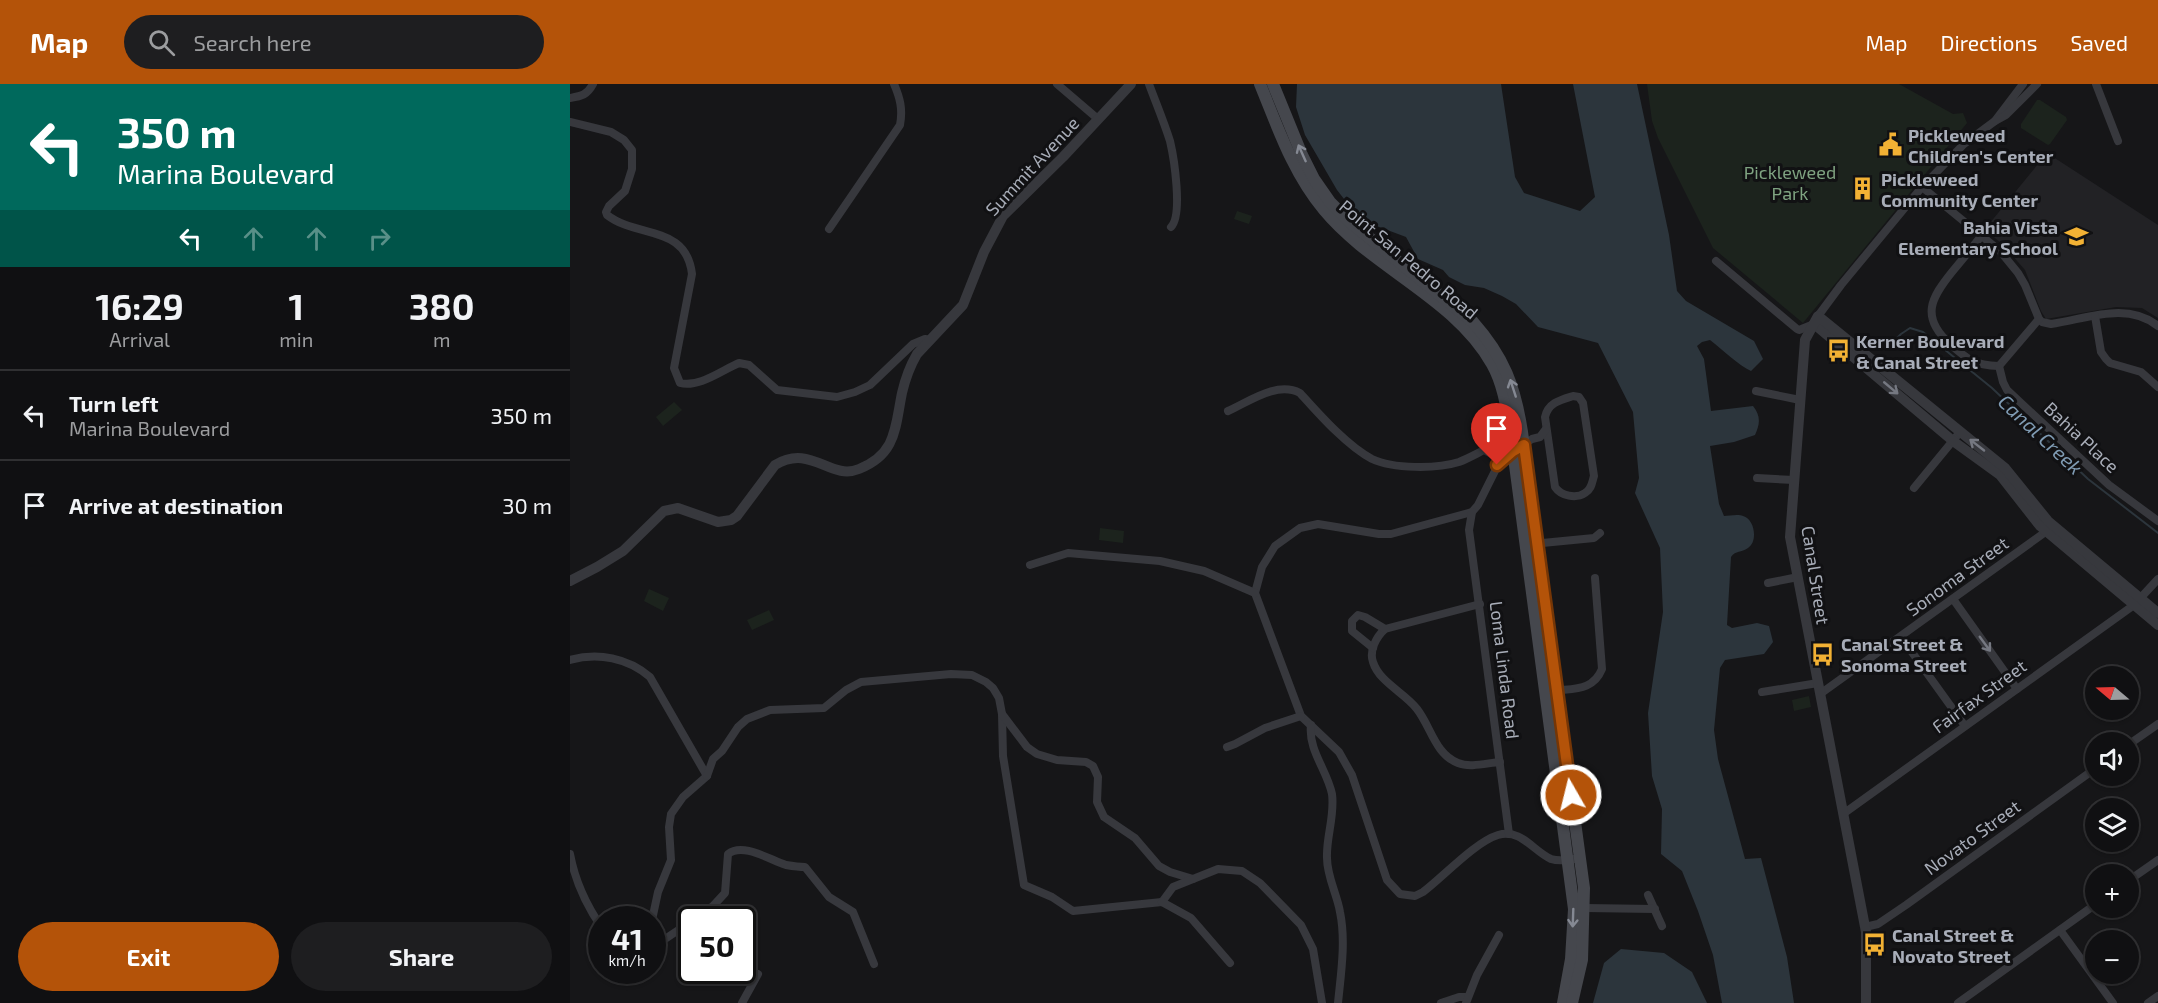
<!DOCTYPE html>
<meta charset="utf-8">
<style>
:root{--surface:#101012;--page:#1e1e20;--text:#f1f3f6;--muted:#9c9d9f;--line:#303032;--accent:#b45309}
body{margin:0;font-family:"Exo 2",sans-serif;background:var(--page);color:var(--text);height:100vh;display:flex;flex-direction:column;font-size:22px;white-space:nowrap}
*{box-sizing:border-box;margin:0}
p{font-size:20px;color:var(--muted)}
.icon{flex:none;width:33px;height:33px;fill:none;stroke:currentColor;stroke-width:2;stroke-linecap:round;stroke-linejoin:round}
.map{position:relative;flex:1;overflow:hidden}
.panel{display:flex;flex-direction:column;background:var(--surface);width:570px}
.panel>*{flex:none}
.hud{background:#00695c;color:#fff;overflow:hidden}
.needle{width:39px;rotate:289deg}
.buttons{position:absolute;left:1515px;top:582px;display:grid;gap:12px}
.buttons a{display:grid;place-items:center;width:54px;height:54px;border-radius:50%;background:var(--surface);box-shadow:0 2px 4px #0004,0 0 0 2px var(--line);font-size:30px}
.speed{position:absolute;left:18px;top:822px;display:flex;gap:12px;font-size:30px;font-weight:700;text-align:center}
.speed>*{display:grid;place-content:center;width:78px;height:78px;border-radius:50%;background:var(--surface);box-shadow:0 2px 4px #0004,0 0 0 2px var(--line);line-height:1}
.speed small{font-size:15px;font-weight:400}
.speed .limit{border:3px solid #111;border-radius:9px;background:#fff;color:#111}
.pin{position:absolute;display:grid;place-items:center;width:51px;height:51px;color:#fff;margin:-62px -26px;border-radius:50% 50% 50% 0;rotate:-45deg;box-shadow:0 0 6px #0007}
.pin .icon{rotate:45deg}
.me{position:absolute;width:66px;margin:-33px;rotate:352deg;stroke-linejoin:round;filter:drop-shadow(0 0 4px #0008)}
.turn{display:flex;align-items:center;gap:21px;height:126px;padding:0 18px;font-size:27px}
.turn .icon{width:78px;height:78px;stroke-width:2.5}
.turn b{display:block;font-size:42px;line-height:51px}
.lanes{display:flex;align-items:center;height:57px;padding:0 18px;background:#0003;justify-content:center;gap:30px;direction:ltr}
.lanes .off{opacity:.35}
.eta{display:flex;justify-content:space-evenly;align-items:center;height:102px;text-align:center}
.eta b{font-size:36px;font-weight:700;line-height:42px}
.cta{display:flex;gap:12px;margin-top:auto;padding:12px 18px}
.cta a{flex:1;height:69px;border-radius:36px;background:var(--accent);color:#fff;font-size:24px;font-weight:700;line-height:69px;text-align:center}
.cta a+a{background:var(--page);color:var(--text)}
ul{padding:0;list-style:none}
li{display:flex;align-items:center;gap:18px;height:90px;padding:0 18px;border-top:2px solid var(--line)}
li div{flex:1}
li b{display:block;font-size:22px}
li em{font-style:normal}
header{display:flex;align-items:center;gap:36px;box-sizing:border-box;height:84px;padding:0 30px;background:var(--accent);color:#fff}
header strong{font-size:28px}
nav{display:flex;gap:33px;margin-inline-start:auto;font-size:21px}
.search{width:420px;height:54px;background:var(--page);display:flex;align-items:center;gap:15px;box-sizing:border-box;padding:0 21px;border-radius:33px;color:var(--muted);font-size:22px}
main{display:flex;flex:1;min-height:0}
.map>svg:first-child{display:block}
</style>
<header>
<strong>Map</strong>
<div class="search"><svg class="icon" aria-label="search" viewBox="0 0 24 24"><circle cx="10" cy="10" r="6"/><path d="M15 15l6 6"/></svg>Search here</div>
<nav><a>Map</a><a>Directions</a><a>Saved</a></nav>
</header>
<main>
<section class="panel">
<div class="hud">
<div class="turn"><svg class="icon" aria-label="left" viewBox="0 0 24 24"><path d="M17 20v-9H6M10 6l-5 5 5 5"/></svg><div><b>350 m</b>Marina Boulevard</div></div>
<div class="lanes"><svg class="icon" aria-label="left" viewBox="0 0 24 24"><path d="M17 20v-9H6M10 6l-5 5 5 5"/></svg><svg class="icon off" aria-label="ahead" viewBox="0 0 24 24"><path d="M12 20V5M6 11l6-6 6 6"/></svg><svg class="icon off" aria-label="ahead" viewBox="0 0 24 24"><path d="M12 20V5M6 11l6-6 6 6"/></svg><svg class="icon off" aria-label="right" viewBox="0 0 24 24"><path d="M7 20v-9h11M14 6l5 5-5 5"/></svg></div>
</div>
<div class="eta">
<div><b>16:29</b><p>Arrival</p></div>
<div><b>1</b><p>min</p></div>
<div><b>380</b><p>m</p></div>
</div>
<ul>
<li><svg class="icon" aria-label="left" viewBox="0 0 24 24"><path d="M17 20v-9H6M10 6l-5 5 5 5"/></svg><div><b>Turn left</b><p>Marina Boulevard</p></div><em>350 m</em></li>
<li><svg class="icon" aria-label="arrive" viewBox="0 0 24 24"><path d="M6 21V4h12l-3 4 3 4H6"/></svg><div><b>Arrive at destination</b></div><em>30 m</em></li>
</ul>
<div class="cta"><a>Exit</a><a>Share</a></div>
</section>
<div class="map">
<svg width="1588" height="919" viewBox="0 0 1588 919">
<rect width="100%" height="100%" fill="#161618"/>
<polygon fill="#222225" points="1477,69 1588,141 1588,234 1572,224 1546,223 1476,235 1471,227 1455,186 1434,162 1415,145"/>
<g fill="#1c231d">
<polygon points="1077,0 1329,0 1383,30 1393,29 1397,39 1233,239 1143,164 1088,54 1082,37"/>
<polygon points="1467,16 1470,16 1496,33 1497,36 1480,60 1478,61 1451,44 1451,40"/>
<polygon points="667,127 682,132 679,140 664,135"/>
<polygon points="104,318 112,326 93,342 86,333"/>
<polygon points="530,444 554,447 553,459 529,456"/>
<polygon points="79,505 99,514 93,527 74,517"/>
<polygon points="199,526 204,536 182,546 177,536"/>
<polygon points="1239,612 1241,623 1224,627 1222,616"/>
</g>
<g fill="#2c353c">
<path d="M727,0H931L945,93L954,109L1010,127L1025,113L1003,0H1067L1099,151L1107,207L1116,217L1184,257L1193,275L1181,287C1169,282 1152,265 1140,256L1132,258L1127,262L1134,275L1141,327L1183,322C1191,332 1190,340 1185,351L1164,358L1140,362L1149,420L1154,432C1159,432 1168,430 1173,432C1185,435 1188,458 1178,464C1171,469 1166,466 1161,473L1157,541L1162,544L1187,539L1199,542L1203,558L1194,570L1155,576L1150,584L1144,646L1148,675L1175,775L1191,774L1217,873L1224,919H1152L1143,871L1128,827L1112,787L1091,770L1092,725L1082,692L1078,629L1093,528L1090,464L1065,409L1069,394L1063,328L1028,259L968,243L946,220L932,212L914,204L895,201L879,193L873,186L848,175L836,153L804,141L785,129L767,106L735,51L726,23Z"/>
<polygon points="1051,865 1094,869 1122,888 1137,919 1023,919 1034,879"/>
</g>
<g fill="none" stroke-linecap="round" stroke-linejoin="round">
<polyline stroke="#2c353c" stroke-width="2" points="1325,256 1331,250 1340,244 1353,248 1422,304 1518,395 1588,449"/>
<g stroke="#37383d" stroke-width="8">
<polyline points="487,0 528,35"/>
<path d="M579,0C586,19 594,38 600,57C604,74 613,131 601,143"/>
<polyline points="1526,0 1548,57"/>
<path d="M0,14C12,12 17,11 23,0"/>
<polyline points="1425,37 1453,0"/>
<path d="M0,38L41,48L54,56L62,66V85L55,107L39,122L36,128L37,131C68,155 116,140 122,190L104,284L110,299C129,304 152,286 169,279L179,281L207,306L267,313L285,308L300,301L343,260L355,255L360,256"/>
<path d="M1352,103L1430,167L1448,189L1455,201L1469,235L1472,238L1481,240C1517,235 1556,217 1588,242"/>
<path d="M259,145L330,41C333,25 330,14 324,0"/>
<path d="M1412,151C1402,164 1392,176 1382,188C1361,214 1350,233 1380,260C1398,276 1404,281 1429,282L1469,235"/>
<polyline points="1146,177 1227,245 1229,246 1244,240"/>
<polyline points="1248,232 1271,201 1352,103 1394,60 1425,37 1436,31 1467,0"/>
<polyline points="1525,232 1531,268 1536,275 1540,279 1571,288 1588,303"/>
<polyline points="1429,282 1433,298 1437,306 1539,401 1588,437"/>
<polyline points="1186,307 1230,316"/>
<path d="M1003,312L1009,313L1013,319L1024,392C1022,398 1022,405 1015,409C1006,415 991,412 985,403L975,333C978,319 990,316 1003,312Z"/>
<path d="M658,327C680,317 707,297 730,309C749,330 777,362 802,375C823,385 867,385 889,378C897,375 906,370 914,366L931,375"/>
<path d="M976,345L970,353L962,355L931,375L908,421L902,428L821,450H809L748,440L730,444L705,462L692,483L685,509L731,632L769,668L782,691L817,796L830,810L845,812L853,808C873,793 905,758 928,751C951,744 963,767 981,775C990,778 1000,776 1009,774"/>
<polyline points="1187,394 1224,396"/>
<polyline points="1344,404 1390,348"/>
<polyline points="902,428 899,446 939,750"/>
<polyline points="962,460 1024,454 1030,449"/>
<polyline points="460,481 498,469 590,477 634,487 685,509"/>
<polyline points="1198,499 1228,493"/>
<polyline points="1383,515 1447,605"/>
<path d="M910,520L815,545C806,553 799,567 803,578C809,598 835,609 847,625C861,643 865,670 888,679C900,684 917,679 930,678"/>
<polyline points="1331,553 1395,642"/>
<polyline points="803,564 782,547 782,537 788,531 795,533 815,545"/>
<path d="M0,576C28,568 58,574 80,593L137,692L113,713L101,730L99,743L101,776L88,808L82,836"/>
<path d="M983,607C1004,604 1023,607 1032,585L1025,494"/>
<polyline points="1192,608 1248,599"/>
<polyline points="1250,610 1481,444"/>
<polyline points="432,630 433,672 454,801 482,813 503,827 592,818"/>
<path d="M741,641C738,666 757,686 762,710C765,732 756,753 757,774C757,793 767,810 770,828C776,857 771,889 768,919"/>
<polyline points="1558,661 1588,640"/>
<polyline points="657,663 665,660 695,644 731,632"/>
<polyline points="137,692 143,675 152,667 168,643 177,635 200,626 254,624 276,606 291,598 381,590 402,591 416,598 423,604 429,614 432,630 457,663 467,670 487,676 516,678 523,682 528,693 527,718 534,733 565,754 589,782 600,788 623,795"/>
<polyline points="1273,730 1564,521 1588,495"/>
<path d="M0,770C5,797 16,821 32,844"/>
<polyline points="1558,797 1588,776"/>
<polyline points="1078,811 1092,842"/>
<polyline points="592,818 603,803 648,785 672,787 690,799 731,841 743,865 752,919"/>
<polyline points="592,818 621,834 660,879"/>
<polyline points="1015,824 1085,825"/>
<path d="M123,836L143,822L155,809L158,770C173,758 200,776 216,781C222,782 229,783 235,783L259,813L283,828L304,880"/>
<polyline points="1295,843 1308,840 1336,821 1526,684"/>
<polyline points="1490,846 1543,919"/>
<polyline points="82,859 89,859 122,837"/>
<polyline points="172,919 188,890"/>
<polyline points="871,919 889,913 896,913"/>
<polyline points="896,919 907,891 929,851"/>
<polyline points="1388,919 1526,820"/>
<polyline points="1578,919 1588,912"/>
</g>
<g stroke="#37383d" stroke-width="10">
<polyline points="1244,240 1383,357 1430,391 1470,442 1588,541"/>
<path d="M0,497L27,483L53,467L94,427L108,424L148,438L161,436L167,432L205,381C241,359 260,397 289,385C327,370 325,343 332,309C335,296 340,282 347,270L393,221L414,168L433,132L493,73L561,0"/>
<polyline points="1296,919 1296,848 1220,453 1235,256 1248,232 1435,384 1478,437 1588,529"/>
</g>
<g stroke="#45474d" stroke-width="12">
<path d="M690,0C708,44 723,89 754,126C802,184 885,214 922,280C934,301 937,327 941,351L1004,825L1001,875L993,919"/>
<path d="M703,0L732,71L744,95L760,118L781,139L903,238C934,273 945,302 952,348L1014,804L1012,876L1002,919"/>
</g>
</g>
<defs><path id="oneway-shaft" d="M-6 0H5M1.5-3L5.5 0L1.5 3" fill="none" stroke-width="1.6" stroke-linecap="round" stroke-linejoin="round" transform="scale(1.5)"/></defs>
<g stroke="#858993">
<use href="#oneway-shaft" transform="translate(732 69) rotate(-114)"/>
<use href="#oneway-shaft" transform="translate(943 304) rotate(-108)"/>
<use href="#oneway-shaft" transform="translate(1003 834) rotate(92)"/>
</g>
<g stroke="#757881">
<use href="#oneway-shaft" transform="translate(1321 304) rotate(40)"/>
<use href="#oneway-shaft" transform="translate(1407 361) rotate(-142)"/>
<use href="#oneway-shaft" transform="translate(1415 560) rotate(54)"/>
</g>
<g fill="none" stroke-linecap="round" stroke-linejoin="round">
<defs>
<polyline id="route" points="927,381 943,367 954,361 1001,711"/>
</defs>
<use href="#route" stroke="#753606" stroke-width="15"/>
<use href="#route" stroke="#b45309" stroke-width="10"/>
</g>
<defs>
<symbol id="civic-bare" viewBox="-9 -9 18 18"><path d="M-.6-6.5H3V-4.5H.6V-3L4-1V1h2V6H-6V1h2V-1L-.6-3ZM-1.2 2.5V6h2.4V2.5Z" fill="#f2b134" stroke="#111113" stroke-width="2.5" paint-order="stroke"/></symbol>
<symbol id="building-bare" viewBox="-9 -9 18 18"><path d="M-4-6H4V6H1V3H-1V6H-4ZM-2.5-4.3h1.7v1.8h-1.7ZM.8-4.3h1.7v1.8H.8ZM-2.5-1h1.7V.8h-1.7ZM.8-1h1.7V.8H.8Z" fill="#f2b134" stroke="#111113" stroke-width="2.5" paint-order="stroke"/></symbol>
<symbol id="school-bare" viewBox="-9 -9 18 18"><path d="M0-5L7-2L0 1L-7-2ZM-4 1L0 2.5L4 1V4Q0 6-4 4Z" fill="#f2b134" stroke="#111113" stroke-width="2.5" paint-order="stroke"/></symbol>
<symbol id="bus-bare" viewBox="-9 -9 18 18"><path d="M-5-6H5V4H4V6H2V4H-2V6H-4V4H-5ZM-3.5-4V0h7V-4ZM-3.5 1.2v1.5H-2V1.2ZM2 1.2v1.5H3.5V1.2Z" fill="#f2b134" stroke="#111113" stroke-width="2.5" paint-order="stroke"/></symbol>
</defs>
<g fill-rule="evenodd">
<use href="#civic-bare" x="1304" y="44" width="33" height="33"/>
<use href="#building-bare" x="1276" y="88" width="33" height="33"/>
<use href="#school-bare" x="1490" y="136" width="33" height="33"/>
<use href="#bus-bare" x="1252" y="250" width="33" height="33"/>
<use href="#bus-bare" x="1236" y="554" width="33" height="33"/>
<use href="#bus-bare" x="1288" y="844" width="33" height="33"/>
</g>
<g text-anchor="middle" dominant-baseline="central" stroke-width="6" stroke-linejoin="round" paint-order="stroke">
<g font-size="18" font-weight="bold" fill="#a8adb8" stroke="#111113" text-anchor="start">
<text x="1338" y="51">Pickleweed<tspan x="1338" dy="21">Children's Center</tspan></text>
<text x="1311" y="95">Pickleweed<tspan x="1311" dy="21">Community Center</tspan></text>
<text x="1488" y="143" text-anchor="end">Bahia Vista<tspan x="1488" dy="21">Elementary School</tspan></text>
<text x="1286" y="257">Kerner Boulevard<tspan x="1286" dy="21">&amp; Canal Street</tspan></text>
<text x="1271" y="560">Canal Street &amp;<tspan x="1271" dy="21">Sonoma Street</tspan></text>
<text x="1322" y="851">Canal Street &amp;<tspan x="1322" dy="21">Novato Street</tspan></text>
</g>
<g font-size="18" fill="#a8adb8" stroke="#111113">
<text transform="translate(462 82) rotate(-47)">Summit Avenue</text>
<text transform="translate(839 175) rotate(40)">Point San Pedro Road</text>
<text transform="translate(1512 353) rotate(43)">Bahia Place</text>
<text transform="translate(1246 491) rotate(81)">Canal Street</text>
<text transform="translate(1387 492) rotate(-36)">Sonoma Street</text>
<text transform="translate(935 586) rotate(83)">Loma Linda Road</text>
<text transform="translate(1409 612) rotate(-36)">Fairfax Street</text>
<text transform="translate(1402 753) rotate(-36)">Novato Street</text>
</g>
<g font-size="18" fill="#7fa381" stroke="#111113">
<text x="1220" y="88">Pickleweed<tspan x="1220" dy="21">Park</tspan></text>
</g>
<g font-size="20" font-style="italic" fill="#7f9bb3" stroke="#111113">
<text transform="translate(1471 350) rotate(43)">Canal Creek</text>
</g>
</g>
</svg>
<div class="buttons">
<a><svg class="needle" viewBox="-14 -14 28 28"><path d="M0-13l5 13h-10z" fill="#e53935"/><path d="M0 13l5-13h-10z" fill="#9c9d9f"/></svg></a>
<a><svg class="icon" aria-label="sound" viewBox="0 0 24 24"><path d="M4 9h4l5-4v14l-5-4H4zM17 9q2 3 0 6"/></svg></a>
<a><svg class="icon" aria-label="layers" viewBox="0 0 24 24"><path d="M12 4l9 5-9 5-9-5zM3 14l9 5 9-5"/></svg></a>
<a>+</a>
<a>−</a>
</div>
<div class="speed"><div>41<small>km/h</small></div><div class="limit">50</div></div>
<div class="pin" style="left:927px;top:381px;background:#d93025"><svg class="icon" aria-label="arrive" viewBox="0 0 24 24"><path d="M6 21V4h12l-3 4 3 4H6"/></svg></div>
<svg class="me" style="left:1001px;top:711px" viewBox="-20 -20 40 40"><circle r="17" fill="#b45309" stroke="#fff" stroke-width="3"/><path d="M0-11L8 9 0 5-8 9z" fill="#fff"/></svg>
</div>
</main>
